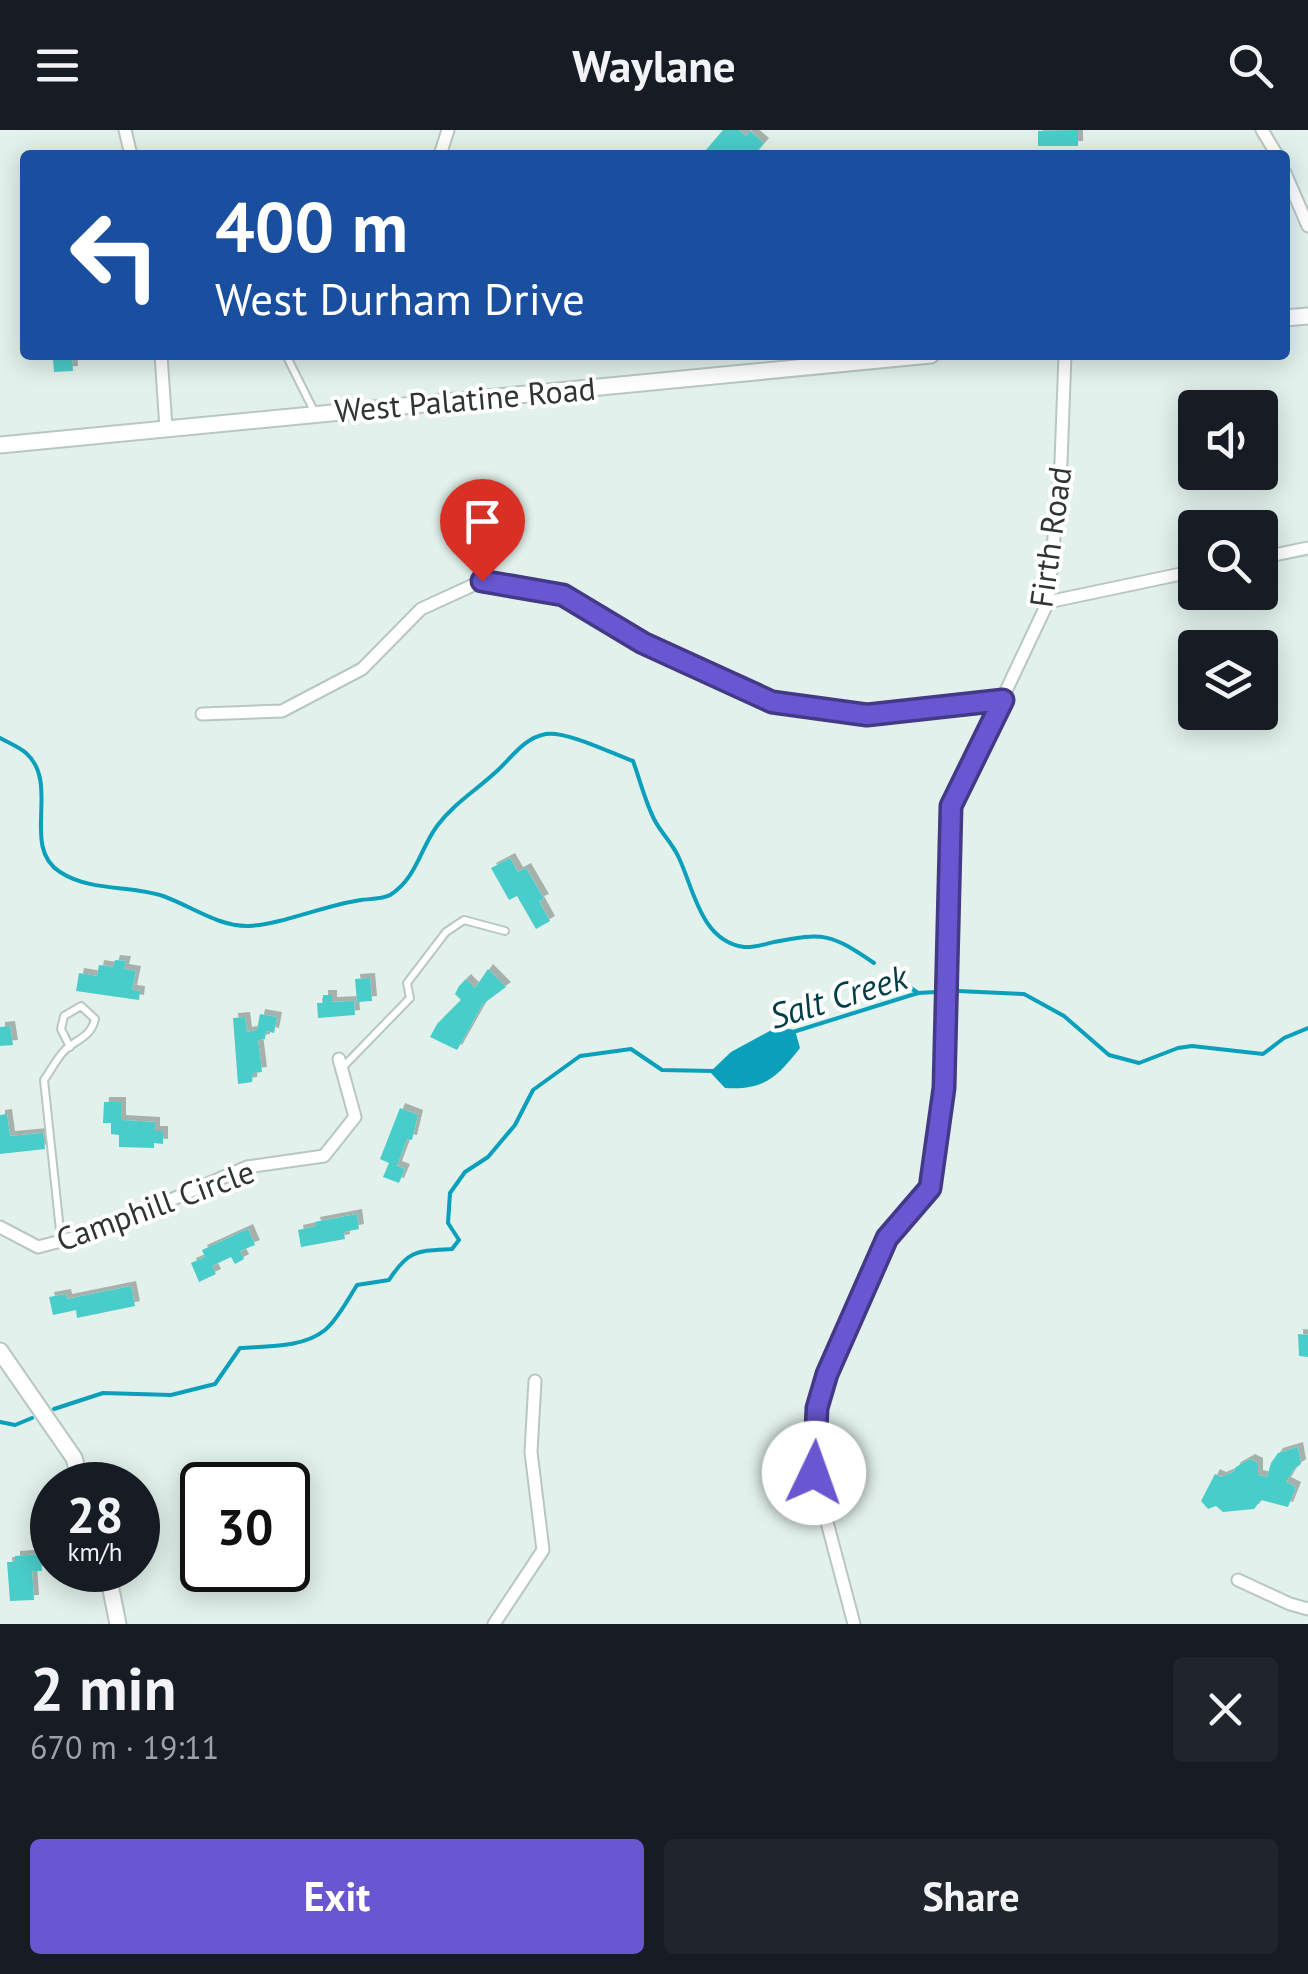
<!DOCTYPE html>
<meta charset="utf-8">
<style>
:root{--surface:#171b24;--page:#20242c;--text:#f1f3f6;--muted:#9ea1a6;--accent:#6957d1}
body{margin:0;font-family:"PT Sans",sans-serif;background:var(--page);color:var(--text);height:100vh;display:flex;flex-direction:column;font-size:38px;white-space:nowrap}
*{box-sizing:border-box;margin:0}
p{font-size:32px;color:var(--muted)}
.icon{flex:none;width:55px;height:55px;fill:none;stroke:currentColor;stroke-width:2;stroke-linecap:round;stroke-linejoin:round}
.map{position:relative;height:1494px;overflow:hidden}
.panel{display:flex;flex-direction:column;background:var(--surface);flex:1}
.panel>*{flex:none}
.banner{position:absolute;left:20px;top:20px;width:1270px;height:210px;border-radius:10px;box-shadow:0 5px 25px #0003;background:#1a4fa0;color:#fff;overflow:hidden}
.buttons{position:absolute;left:1178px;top:260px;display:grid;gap:20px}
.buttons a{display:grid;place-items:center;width:100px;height:100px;border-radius:10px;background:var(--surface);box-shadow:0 5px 25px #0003;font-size:50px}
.speed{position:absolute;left:30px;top:1332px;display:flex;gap:20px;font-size:50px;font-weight:700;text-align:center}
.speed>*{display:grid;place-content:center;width:130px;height:130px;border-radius:50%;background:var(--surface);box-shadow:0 5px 25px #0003;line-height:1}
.speed small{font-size:25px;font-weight:400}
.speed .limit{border:5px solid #111;border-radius:15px;background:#fff;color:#111}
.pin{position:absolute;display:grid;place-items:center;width:85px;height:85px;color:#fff;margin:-102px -42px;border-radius:50% 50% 50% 0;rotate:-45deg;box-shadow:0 0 10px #0007}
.pin .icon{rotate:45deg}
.me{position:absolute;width:110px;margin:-55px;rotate:3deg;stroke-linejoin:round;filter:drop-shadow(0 0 8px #0008)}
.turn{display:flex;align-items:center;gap:35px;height:210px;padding:0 30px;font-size:45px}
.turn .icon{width:130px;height:130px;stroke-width:2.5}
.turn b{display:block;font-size:70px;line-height:85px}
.round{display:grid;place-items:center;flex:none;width:105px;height:105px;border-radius:10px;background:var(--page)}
.overview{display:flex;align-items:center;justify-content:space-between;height:170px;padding:0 30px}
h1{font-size:60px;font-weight:800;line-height:75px}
.cta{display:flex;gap:20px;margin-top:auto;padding:20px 30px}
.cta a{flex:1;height:115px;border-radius:10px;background:var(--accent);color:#fff;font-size:40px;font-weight:800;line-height:115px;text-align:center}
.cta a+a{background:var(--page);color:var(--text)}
header{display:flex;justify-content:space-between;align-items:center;height:130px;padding:0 30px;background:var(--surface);font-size:45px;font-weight:800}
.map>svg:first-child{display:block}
</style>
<header><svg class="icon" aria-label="menu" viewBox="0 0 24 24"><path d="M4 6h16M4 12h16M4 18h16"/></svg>Waylane<svg class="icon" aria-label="search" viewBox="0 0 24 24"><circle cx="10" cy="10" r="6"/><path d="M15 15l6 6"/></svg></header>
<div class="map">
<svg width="1308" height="1494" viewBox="0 0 1308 1494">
<defs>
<filter id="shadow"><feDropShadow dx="5" dy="-5" stdDeviation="0" flood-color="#0004"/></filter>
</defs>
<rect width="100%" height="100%" fill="#e2f1eb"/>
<path fill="#0aa0bb" d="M777,897L795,900L800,918C776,948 765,960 725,958L710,942L731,922Z"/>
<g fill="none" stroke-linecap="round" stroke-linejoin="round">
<g stroke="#0aa0bb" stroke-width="4">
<path d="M0,608C9,613 19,617 26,623C61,654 20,717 60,742C91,762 130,755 163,766C191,776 219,797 249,796C283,794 325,775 361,770C369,769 383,769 390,765C416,749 420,719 437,696C454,673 478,659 498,640C513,626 524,608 546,604C567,601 611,623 633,631C640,650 645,671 654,689C661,703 673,714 679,728C694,760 701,811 744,817C753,818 765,814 774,812C825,802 831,804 874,833"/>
<polyline points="898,849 918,863"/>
<polyline points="958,861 1024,864 1064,886 1109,925 1139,933 1178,918 1192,916 1263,924 1284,908 1308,898"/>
<polyline points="793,902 918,863 936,862"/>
<path d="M54,1279L103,1263L171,1265L215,1254L240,1218C266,1216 303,1218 325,1200C338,1189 348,1169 357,1155L389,1150C409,1119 418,1121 452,1119L459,1110L448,1093L450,1063L465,1042L488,1027L515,995L533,960L580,926L631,919L662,940L713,941"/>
<polyline points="0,1292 15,1295 32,1288"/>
</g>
</g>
<g fill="#48cdca" filter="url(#shadow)">
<polygon points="723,0 739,0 746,6 750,1 764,13 754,25 710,25 705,21"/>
<polygon points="1078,0 1078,16 1038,16 1038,1"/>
<polygon points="40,225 72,225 73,241 54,242 53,229 41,230"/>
<polygon points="510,728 518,742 526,738 544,769 539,771 550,791 536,799 517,766 509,770 491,738"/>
<polygon points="115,830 126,831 124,839 136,841 132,860 140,861 139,870 76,861 79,843 97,846 99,835 113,837"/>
<polygon points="488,839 506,857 483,874 457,920 430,907 437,894 461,870 455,864 459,856 466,849 475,858"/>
<polygon points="370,848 372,871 357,872 355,849"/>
<polygon points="323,865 332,865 332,872 354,871 355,885 318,888 317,873 323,873"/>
<polygon points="260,884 277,887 274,903 266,901 265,909 258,910 262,942 253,943 252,952 238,954 233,888 245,887 247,902 257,900"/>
<polygon points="10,896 13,915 0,916 0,897"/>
<polygon points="104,972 121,972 121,990 155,992 155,1001 163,1001 163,1014 154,1013 154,1018 119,1017 119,1005 111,1004 111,993 103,993"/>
<polygon points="400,978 418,985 412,1010 407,1009 397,1036 405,1039 399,1053 383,1047 389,1033 380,1029"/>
<polygon points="7,984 10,1006 43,1003 45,1019 0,1024 0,985"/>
<polygon points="357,1084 359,1099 344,1102 345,1109 301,1117 298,1100 316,1096 315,1092"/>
<polygon points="248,1099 255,1115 240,1121 244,1129 235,1134 231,1127 212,1136 216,1144 199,1152 191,1133 205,1127 202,1120"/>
<polygon points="131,1156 135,1176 77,1188 76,1180 53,1185 49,1167 66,1164 67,1169"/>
<polygon points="1298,1204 1308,1205 1308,1227 1299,1226"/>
<polygon points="1298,1317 1301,1334 1294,1339 1286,1352 1296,1357 1288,1377 1261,1370 1254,1379 1223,1382 1216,1376 1208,1379 1201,1371 1215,1344 1221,1347 1233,1342 1236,1337 1250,1329 1258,1333 1258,1345 1267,1347 1271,1333 1278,1323"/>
<polygon points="41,1424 42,1441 32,1441 34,1470 10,1471 7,1432 15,1432 15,1426"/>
</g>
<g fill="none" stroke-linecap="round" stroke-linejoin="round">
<defs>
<g id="lane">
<polyline points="286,225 315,283"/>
<polyline points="342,938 410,868 407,853 446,802 464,790 505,801"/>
<path d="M61,1110L44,950C51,940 57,928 65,920C77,909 91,907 95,889L81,876L64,886L61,899L70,917"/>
</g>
<g id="street">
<polyline points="125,0 131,25"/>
<polyline points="1262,0 1277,25"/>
<polyline points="440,25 448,0"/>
<polyline points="1285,43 1308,96"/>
<polyline points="161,225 166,298"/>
<polyline points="1260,428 1308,418"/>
<polyline points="1048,472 1195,441"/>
<polyline points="202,584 282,581 362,539 421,479 482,451 563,465 643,513 772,572 867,585 1003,570"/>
<polyline points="0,1097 38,1117 99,1101 247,1037 324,1026 355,987 339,929"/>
<polyline points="1238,1450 1290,1474 1308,1479"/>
<polyline points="494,1494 543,1420 531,1322 535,1251"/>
<polyline points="854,1494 814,1343 817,1278 827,1244 887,1108 930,1058 945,958 951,677 1048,472 1061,332 1065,225"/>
</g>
<g id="secondary">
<polyline points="1285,188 1308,186"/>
<polyline points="0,315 931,225"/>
<polyline points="0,1221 74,1328 82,1355"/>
<polyline points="107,1440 118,1494"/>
</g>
</defs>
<use href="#lane" stroke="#b8c7c1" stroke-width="10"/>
<use href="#street" stroke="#b8c7c1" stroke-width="15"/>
<use href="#secondary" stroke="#b8c7c1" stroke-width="19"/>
<use href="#lane" stroke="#fff" stroke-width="6"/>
<use href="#street" stroke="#fff" stroke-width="11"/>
<use href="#secondary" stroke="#fff" stroke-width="15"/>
</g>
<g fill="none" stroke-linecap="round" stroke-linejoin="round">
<defs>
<polyline id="route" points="482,451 563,465 643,513 772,572 867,585 1003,570 951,676 944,958 930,1058 887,1108 827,1244 817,1278 814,1343"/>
</defs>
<use href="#route" stroke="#443988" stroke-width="25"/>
<use href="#route" stroke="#6957d1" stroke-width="18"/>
</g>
<g text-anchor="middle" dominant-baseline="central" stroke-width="8" stroke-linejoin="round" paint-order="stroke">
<g font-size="32" fill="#2f3532" stroke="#fff">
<text transform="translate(465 269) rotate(-5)">West Palatine Road</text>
<text transform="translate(1050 407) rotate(-82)">Firth Road</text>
<text transform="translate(155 1075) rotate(-20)">Camphill Circle</text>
</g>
<g font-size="35" font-style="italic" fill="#023d48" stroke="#fff">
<text transform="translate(838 866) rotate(-17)">Salt Creek</text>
</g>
</g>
</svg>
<div class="buttons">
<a><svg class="icon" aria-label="sound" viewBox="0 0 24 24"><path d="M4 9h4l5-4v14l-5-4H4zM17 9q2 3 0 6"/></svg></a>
<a><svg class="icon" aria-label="search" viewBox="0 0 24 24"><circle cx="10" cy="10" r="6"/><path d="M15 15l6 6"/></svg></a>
<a><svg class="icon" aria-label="layers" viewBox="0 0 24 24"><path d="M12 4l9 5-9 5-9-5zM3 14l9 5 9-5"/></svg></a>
</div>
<div class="speed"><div>28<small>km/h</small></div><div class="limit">30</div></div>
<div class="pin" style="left:482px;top:451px;background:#d93025"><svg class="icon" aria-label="arrive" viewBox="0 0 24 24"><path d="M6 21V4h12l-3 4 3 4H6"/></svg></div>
<svg class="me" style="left:814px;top:1343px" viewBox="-20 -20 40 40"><circle r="19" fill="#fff"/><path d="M0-13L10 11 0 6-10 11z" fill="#6957d1"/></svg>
<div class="banner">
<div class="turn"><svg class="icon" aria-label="left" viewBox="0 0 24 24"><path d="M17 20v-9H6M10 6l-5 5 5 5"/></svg><div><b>400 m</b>West Durham Drive</div></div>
</div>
</div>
<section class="panel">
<div class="overview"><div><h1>2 min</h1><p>670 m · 19:11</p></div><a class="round"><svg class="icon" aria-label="close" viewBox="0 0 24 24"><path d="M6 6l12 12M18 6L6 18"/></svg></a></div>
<div class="cta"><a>Exit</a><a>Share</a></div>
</section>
